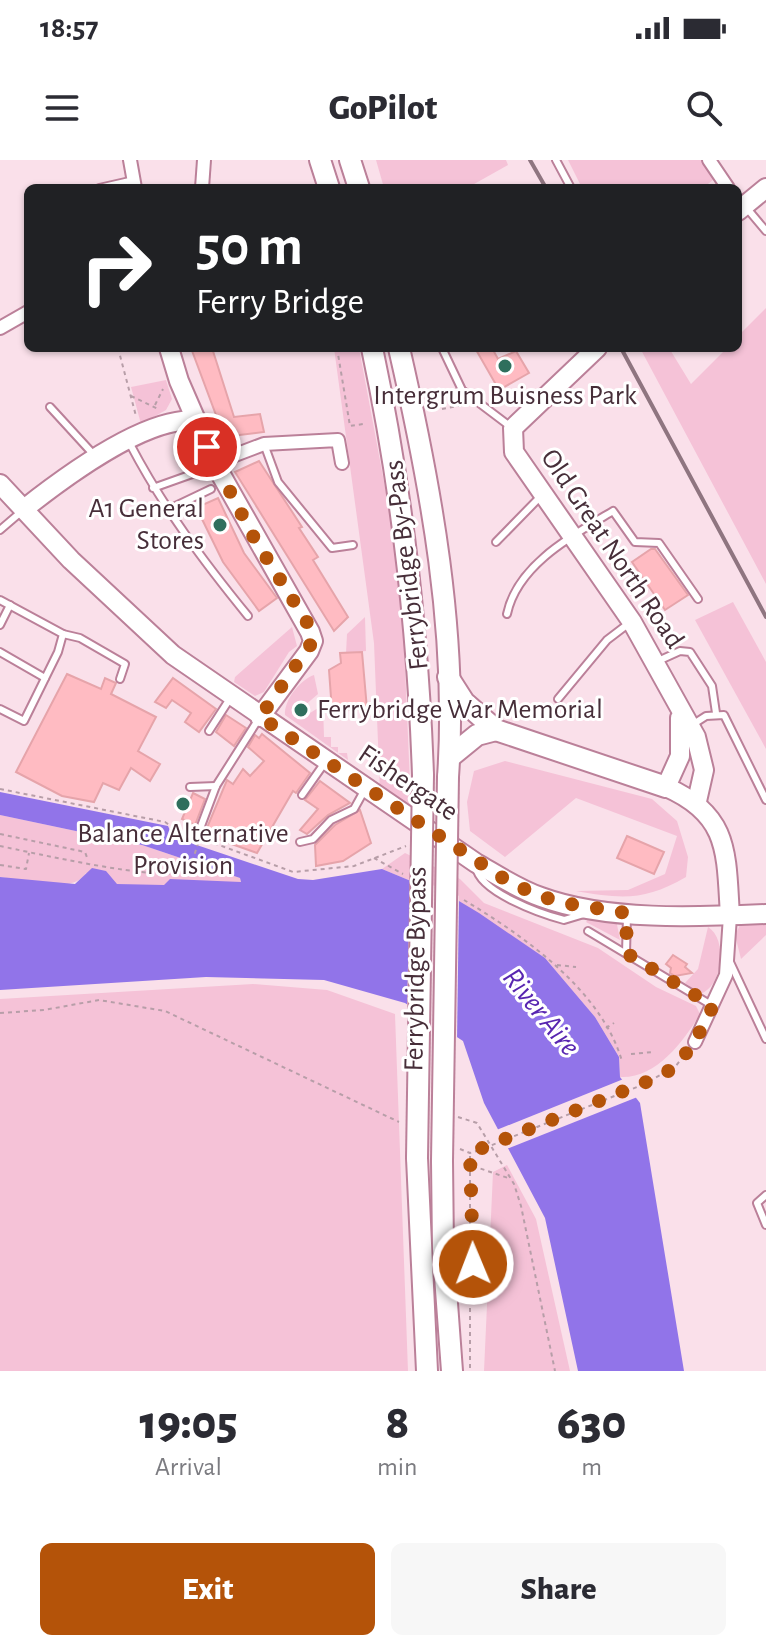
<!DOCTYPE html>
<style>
:root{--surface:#fff;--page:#f7f7f7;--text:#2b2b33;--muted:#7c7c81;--accent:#b45309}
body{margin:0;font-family:"Alegreya Sans",sans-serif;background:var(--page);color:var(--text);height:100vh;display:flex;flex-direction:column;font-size:30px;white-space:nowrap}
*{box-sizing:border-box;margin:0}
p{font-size:26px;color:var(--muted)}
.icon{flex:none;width:44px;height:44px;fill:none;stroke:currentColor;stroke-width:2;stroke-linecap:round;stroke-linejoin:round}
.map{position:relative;height:1211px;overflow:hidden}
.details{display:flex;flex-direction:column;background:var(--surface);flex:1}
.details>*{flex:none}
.top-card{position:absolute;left:24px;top:24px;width:718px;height:168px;border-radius:12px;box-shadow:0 2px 6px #0004;background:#202124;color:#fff;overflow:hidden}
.pin{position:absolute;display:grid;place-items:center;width:68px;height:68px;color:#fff;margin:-34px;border:4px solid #fff;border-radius:50%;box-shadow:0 2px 8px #0007}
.me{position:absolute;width:88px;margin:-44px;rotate:359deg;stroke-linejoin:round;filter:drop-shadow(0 0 6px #0008)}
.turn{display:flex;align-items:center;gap:28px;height:168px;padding:0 40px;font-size:36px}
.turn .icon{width:104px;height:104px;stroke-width:2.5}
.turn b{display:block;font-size:56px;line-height:68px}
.eta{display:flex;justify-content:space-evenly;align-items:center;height:136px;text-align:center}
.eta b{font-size:48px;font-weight:800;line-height:56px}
.button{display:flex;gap:16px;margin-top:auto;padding:16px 40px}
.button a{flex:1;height:92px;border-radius:12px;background:var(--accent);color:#fff;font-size:32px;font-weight:800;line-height:92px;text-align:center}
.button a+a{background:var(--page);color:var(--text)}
.status{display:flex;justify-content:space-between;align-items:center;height:56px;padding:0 40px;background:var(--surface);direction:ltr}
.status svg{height:22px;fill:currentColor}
header{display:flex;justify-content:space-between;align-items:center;height:104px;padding:0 40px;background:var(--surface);font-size:36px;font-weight:800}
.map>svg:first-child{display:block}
</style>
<div class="status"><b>18:57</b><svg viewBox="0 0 49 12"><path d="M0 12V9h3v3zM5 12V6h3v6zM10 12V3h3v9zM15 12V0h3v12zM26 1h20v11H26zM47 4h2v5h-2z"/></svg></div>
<header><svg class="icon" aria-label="menu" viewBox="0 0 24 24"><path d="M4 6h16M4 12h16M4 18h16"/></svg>GoPilot<svg class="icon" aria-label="search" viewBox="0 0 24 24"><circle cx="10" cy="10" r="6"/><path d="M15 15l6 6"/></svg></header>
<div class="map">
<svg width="766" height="1211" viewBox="0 0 766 1211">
<rect width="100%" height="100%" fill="#fae0ea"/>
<g fill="#f5c2d7">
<polygon points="376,0 506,0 508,5 467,28 384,28"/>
<polygon points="568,0 709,0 719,15 703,28 582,28"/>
<polygon points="766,148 766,424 640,188 669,188 691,224 727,188 738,188 738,176"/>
<polygon points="334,188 359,188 401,413 411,647 380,632 374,483"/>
<polygon points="166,220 172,239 166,250 141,264 131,227"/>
<polygon points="733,442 766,502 766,589 695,460"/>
<polygon points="365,457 366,491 346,493 347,474"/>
<polygon points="292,467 297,486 289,492 264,532 255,536 234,522 235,517"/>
<path d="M314,515L318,534L304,546L310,553L323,545L324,577H331V587H338V593H347L348,600L285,555C284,540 300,520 314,515Z"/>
<path d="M505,601L652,639L677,661L688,697L686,717C645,741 622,739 576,731L628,730L665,714L677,676L576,638L505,697L470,671L467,642L474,611Z"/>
<path d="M0,655L142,685L240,718L241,722L142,726L117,724L86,713C71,736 23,720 0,717Z"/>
<path d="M405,693L460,719L484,743L598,788L656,827L696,846L700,854C684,881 656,919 620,917L619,897L595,857L545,798L459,741L382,709Z"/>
<polygon points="592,754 616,759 620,780 586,762"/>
<polygon points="740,765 766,765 766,775 741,799 735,775"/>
<path d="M708,767C728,779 723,827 700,834L685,823L698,809Z"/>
<polygon points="253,824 327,830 395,854 408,1211 0,1211 0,839"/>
<polygon points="507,1005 536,1059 570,1211 484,1211 493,1012"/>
</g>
<polygon fill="#9174e9" points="0,632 168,666 173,677 298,719 313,720 382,709 459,741 479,753 545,798 595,857 619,897 620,917 640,943 684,1211 578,1211 545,1058 484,943 463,881 405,843 324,820 206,817 0,830 0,717 75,724 92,708 106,711 117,724 164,725 170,719 241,722 240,718 142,685 0,655"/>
<g fill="#fae0ea">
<polygon points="410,716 459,736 457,881 407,849"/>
<polygon points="626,918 640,936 504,990 494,971"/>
</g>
<g fill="#ffbbc2" stroke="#e6a4aa" stroke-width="2">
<polygon points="191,188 212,188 234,257 260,254 264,272 231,276 222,271"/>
<polygon points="475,188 492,188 498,199 516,191 529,213 499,230"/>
<polygon points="259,301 302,367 299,368 318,397 313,400 348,457 334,471 235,312"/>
<polygon points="218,338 244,393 277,438 259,451 223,402 199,353 202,351 200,346"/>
<polygon points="651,389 655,389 688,435 665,450 632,402"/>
<polygon points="362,492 367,549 332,551 329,510 341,503 340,493"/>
<polygon points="67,514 101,529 105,518 116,523 111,534 156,557 138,591 160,604 150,621 131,608 119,630 103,623 94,642 62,636 16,612"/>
<polygon points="173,518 216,549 199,572 185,562 191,553 172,540 166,548 155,542"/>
<polygon points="226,555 246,568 234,586 216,572"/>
<polygon points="262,574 310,613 296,633 293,631 257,693 206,675 206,670 227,620 233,624 243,609 250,616 264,601 248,587 255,575 259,578"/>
<polygon points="320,621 350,643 328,655 307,674 300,670 318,649 305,640"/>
<polygon points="193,633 205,639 195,665 182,659"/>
<polygon points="360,650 371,683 343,701 316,706 315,685 335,665"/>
<polygon points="627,676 664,692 654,714 617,698"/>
<polygon points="673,795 687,804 685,807 692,813 675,816 670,813 671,808 666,804"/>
</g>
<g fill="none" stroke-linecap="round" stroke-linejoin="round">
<defs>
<g id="lane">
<polyline points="556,0 571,28"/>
<polyline points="99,28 134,20"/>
<polyline points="745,46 766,71"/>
<polyline points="442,188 462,230 511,267"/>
<polyline points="50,247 94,295"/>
<path d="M130,284C163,347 203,401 248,456"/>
<polyline points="264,284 278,322 332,388 353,385"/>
<polyline points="153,328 212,307"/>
<polyline points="167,350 211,329"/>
<polyline points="0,370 21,352"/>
<polyline points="496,382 540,337"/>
<polyline points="0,440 63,474 58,492 24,561 0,549"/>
<path d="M507,454C517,405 573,375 613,351L635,382L659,383L698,439"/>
<polyline points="0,465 10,445"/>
<polyline points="63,474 80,478 125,504 120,519"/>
<polyline points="0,492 45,518"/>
<polyline points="658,501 680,491 690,492 712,526 716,553"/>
<polyline points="558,539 607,480 628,464"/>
<polyline points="692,565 706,556 724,555 766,640"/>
<polyline points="209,571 231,537"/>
<polyline points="190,627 216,626"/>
<polyline points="302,635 326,601"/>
<polyline points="201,666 216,626 258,560"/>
<polyline points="300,682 313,679 331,660 354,649 364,631"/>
<path d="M476,707C479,732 541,754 564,760L584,754"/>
<polyline points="588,771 713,846"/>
<polyline points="626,793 627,756"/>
<polyline points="730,802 766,879"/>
<polyline points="766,1035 757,1043 766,1065"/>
</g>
<g id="street">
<polyline points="130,0 135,28"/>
<polyline points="709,0 728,28"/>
<polyline points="202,28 204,0"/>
<polyline points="0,168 28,152"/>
<polyline points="214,303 264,284 338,280 342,303"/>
<polyline points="695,882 726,815 730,756"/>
</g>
<g id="secondary">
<polyline points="738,51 766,28"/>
<polyline points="169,188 179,221 216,306 310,472 313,481 309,491 260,557"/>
<polyline points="597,188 513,268 514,292 632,462 696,577 704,610 697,641"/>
<path d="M0,324L71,400L173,495L476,703C497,715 518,729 541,737C606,761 697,757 766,754"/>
<path d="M24,349C62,319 147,255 197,261"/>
<path d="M680,558V596L666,627C730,655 726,693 730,756"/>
</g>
<g id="primary">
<polyline points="320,0 329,28"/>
<polyline points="350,0 359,28"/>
<path d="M372,188C402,329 418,471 423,615"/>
<path d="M399,188C431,327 458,474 448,617"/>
<polyline points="448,517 464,542 496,570 666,627"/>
<polyline points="450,597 477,575 496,570"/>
<polyline points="417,998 427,1211"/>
<polyline points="442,1001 443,1089 452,1211"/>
</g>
</defs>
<use href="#lane" stroke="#bb8099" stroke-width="10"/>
<use href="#street" stroke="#bb8099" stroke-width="16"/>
<use href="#secondary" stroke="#bb8099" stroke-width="22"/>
<use href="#primary" stroke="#bb8099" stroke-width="24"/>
<g stroke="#b79ea8" stroke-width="2" stroke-dasharray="4 4" stroke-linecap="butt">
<polyline points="118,188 136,256"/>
<polyline points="337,188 350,266 363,264"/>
<polyline points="131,236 158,249"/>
<polyline points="494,241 520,240"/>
<polyline points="155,245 163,229"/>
<polyline points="442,249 464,245"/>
<path d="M0,629L165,662C177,670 183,684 200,678L293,712L354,706L406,686"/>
<polyline points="0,674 85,692 88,700"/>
<path d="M0,686C29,692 165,723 185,711C193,707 196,686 200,678"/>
<polyline points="374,698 403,714"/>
<polyline points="0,705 26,709 29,693"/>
<path d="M464,740C524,776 601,830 622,901"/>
<polyline points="557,805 576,807"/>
<polyline points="0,853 44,850 99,840 165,851 399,962"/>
<polyline points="606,868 614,863"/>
<polyline points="631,894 653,892"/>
<polyline points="642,925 675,907 687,892"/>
<polyline points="458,957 477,963 514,1024 521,1046 555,1211"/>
<polyline points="460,989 470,993 477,991"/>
<polyline points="473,1006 508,1018"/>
<polyline points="470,1208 470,994"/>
</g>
<use href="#lane" stroke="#fff" stroke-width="6"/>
<use href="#street" stroke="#fff" stroke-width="12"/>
<use href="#secondary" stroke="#fff" stroke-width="18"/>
<use href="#primary" stroke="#fff" stroke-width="20"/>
<g stroke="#8f7580" stroke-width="4">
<polyline points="530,0 546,28"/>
<polyline points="621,188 766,457"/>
</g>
<defs>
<g id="primary-bridge">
<polyline points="417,998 423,615"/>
<polyline points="442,1001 448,617"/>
</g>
</defs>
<use href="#primary-bridge" stroke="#bb8099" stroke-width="24" stroke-linecap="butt"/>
<polyline stroke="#b79ea8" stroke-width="2" stroke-dasharray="4 4" stroke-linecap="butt" points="477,991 642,925"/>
<use href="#primary-bridge" stroke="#fff" stroke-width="20"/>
</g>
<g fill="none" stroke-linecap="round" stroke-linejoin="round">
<path stroke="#b45309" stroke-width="14" stroke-dasharray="0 25.2" d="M207,287L254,378L308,464L313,481L260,557L512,724L557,742L627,753L626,793L713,846C699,874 688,899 661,916L470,993L473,1104"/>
</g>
<g fill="#2f6f5d" stroke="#fff" stroke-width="3">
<circle cx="505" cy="206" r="8"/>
<circle cx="220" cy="365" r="8"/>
<circle cx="301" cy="550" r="8"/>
<circle cx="183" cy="644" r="8"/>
</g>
<g text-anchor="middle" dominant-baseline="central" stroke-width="6" stroke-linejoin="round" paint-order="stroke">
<g font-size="28" fill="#472e39" stroke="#fff">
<text x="505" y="236">Intergrum Buisness Park</text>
<text x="204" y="349" text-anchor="end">A1 General<tspan x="204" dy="32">Stores</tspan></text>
<text x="317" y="550" text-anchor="start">Ferrybridge War Memorial</text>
<text x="183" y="674">Balance Alternative<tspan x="183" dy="32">Provision</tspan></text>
</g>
<g font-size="28" fill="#472e39" stroke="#fff">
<text transform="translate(612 389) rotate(56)">Old Great North Road</text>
<text transform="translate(407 405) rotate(-97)">Ferrybridge By-Pass</text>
<text transform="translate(408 623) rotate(34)">Fishergate</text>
<text transform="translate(416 809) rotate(-89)">Ferrybridge Bypass</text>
</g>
<g font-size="30" font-style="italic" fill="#5826b0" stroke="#fff">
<text transform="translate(541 852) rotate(51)">River Aire</text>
</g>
</g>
</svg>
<div class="pin" style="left:207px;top:287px;background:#d93025"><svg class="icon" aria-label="arrive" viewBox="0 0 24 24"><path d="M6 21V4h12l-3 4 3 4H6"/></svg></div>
<svg class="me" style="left:473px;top:1104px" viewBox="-20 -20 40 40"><circle r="17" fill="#b45309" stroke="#fff" stroke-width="3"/><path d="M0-11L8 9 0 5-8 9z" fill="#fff"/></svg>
<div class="top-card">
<div class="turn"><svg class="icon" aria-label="right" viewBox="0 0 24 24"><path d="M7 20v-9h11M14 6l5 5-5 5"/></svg><div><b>50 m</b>Ferry Bridge</div></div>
</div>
</div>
<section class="details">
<div class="eta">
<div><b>19:05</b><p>Arrival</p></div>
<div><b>8</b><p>min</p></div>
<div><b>630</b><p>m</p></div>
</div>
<div class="button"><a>Exit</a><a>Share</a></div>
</section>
